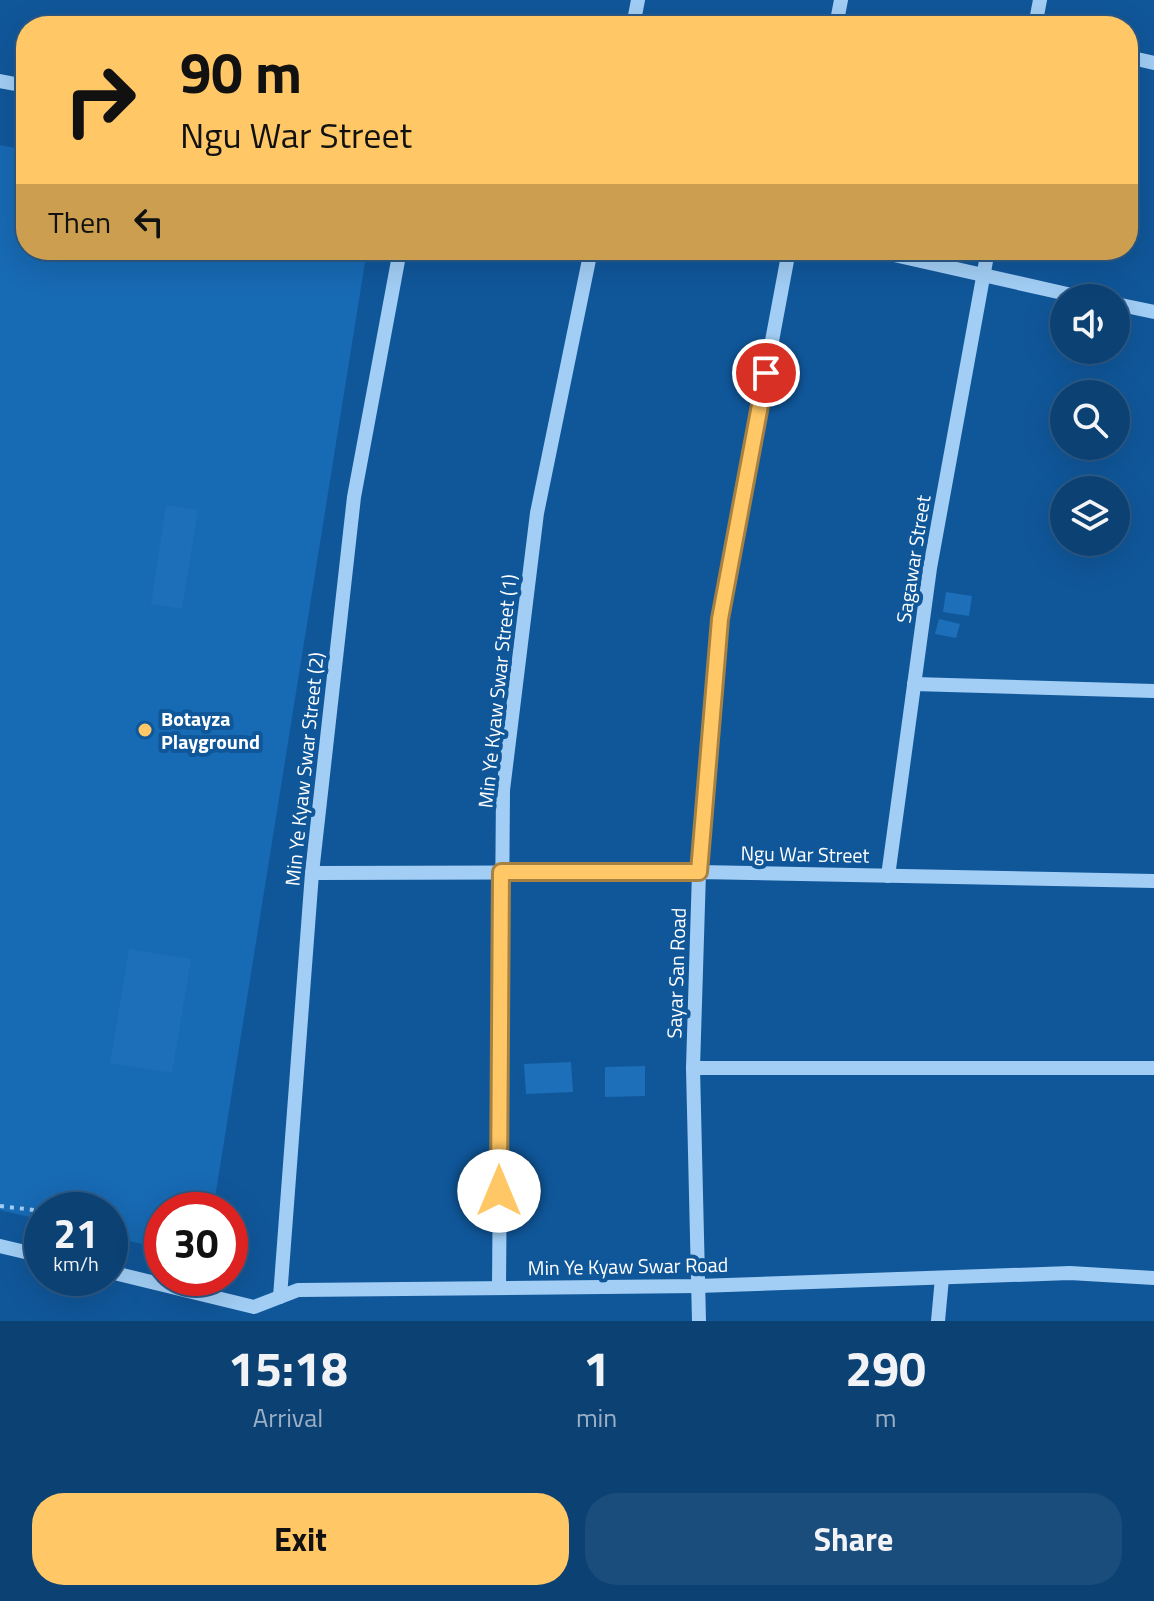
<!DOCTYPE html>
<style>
:root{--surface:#0c4174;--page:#1a4c7c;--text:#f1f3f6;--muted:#9aafc5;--line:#2c5a86;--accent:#ffc765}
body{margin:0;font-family:"Titillium Web",sans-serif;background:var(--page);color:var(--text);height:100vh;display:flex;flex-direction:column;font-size:30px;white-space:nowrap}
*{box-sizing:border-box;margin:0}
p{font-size:26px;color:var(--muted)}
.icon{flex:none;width:44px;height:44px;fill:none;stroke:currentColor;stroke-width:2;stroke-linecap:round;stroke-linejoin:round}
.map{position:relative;height:1321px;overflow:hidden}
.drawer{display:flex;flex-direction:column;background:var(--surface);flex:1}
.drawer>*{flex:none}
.top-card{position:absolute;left:16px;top:16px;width:1122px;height:244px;border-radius:32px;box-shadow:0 8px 32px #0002,0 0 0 2px var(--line);background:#ffc765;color:#111;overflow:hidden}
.tools{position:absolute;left:1050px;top:284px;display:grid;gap:16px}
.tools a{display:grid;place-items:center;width:80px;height:80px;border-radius:50%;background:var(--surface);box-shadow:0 8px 32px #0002,0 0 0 2px var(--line);font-size:40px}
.speed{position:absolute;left:24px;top:1192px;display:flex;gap:16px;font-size:40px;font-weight:700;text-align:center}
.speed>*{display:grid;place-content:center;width:104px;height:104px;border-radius:50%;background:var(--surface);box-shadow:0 8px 32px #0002,0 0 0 2px var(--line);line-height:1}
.speed small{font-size:20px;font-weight:400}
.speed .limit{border:12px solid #d22;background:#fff;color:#111}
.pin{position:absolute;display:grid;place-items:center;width:68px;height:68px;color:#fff;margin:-34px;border:4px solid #fff;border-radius:50%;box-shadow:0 2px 8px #0007}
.me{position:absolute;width:88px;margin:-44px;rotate:0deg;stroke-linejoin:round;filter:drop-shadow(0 0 6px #0008)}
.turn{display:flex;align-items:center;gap:28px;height:168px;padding:0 32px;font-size:36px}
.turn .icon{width:104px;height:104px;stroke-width:2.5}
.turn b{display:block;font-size:56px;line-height:68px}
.then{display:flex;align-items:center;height:76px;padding:0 32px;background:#0003;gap:16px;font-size:30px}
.eta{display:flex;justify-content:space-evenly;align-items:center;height:136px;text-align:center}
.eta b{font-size:48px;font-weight:700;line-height:56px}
.action{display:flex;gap:16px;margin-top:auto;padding:16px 32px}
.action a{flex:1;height:92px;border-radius:32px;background:var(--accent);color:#111;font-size:32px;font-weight:700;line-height:92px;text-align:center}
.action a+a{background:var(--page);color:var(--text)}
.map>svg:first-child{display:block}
</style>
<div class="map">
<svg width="1154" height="1321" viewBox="0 0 1154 1321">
<rect width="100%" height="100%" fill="#10579a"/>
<polygon fill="#176ab4" points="0,145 26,150 26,250 367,250 213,1210 162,1210 162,1249 110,1236 110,1210 42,1210 42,1220 0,1210"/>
<g fill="#1d6fb9">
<polygon points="166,505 198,510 182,609 151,604"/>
<polygon points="946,592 972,596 969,616 943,612"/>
<polygon points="939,619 960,624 956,638 935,634"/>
<polygon points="129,949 191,959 172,1073 110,1063"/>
<polygon points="571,1062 573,1092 526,1094 524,1064"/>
<polygon points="645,1066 645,1096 605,1097 605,1067"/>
</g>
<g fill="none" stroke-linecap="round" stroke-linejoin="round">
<polyline stroke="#a2cef5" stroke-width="4" stroke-dasharray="4 6" stroke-linecap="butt" points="0,1206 42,1211"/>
<g stroke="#a2cef5" stroke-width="14">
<polyline points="633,26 638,0"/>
<polyline points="836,26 841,0"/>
<polyline points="1035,26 1040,0"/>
<polyline points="1128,57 1154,63"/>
<polyline points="0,81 26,86"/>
<polyline points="872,250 1085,298"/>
<polyline points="1116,304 1154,312"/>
<polyline points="914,684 1154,691"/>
<polyline points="312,873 699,872 1154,881"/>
<polyline points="888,876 930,568 988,250"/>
<polyline points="693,1068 1154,1068"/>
<polyline points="0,1246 42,1256"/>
<polyline points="110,1272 254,1307 298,1290 698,1286 1070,1273 1154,1278"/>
<polyline points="499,1287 503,790 537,513 591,250"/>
<polyline points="280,1297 312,873 354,497 400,250"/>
<polyline points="699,1321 693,1068 699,872 720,619 789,250"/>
<polyline points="938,1321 942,1278"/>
</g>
</g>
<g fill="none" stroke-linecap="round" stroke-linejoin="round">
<defs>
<polyline id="route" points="499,1191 501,872 699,872 720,619 766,373"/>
</defs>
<use href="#route" stroke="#a68142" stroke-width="20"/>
<use href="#route" stroke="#ffc765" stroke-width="14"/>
</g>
<circle fill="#ffc765" stroke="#10579a" stroke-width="3" cx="145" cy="730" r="8"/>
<g text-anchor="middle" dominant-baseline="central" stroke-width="8" stroke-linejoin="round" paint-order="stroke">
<g font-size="20" fill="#fff" stroke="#10579a">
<text transform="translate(913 559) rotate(-81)">Sagawar Street</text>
<text transform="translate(497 691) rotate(-84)">Min Ye Kyaw Swar Street (1)</text>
<text transform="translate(304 769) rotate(-84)">Min Ye Kyaw Swar Street (2)</text>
<text transform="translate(805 854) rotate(1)">Ngu War Street</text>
<text transform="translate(676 973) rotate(-88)">Sayar San Road</text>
<text transform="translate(628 1266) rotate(-1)">Min Ye Kyaw Swar Road</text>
</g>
<g font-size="20" font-weight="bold" fill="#fff" stroke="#10579a" text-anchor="start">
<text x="161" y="718">Botayza<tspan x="161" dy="23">Playground</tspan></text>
</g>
</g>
</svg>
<div class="tools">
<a><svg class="icon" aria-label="sound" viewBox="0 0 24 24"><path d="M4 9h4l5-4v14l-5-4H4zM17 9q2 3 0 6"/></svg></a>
<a><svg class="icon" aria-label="search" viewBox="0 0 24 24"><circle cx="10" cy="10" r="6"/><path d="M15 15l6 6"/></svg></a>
<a><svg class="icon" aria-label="layers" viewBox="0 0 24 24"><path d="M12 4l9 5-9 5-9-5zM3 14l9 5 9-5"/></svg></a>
</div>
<div class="speed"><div>21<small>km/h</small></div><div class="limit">30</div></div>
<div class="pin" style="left:766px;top:373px;background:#d93025"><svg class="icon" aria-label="arrive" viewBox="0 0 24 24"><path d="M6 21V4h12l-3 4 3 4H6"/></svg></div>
<svg class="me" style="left:499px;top:1191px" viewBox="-20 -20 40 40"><circle r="19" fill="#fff"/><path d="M0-13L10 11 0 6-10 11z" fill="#ffc765"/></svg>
<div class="top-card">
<div class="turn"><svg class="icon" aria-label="right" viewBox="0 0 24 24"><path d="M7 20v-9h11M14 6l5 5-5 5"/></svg><div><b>90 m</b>Ngu War Street</div></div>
<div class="then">Then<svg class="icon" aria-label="left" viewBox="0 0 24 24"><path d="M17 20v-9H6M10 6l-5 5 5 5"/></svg></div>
</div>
</div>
<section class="drawer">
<div class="eta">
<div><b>15:18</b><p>Arrival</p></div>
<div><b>1</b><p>min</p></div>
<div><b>290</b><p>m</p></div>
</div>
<div class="action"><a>Exit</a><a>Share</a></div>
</section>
